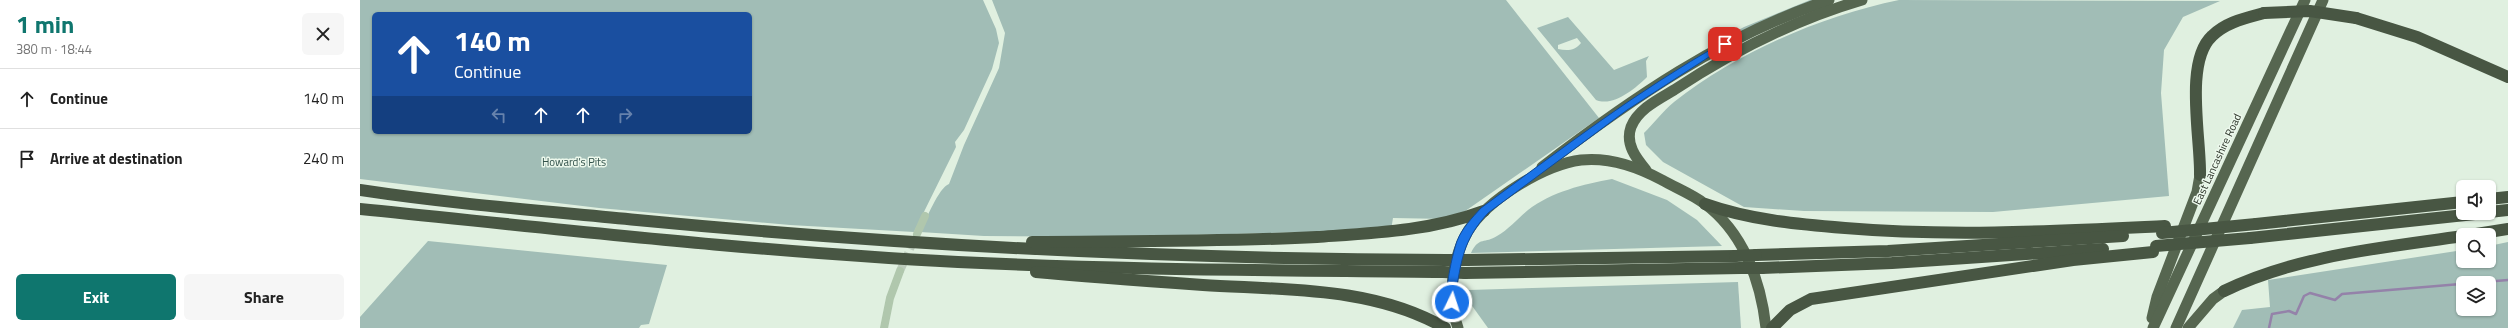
<!DOCTYPE html>
<meta charset="utf-8">
<style>
:root{--surface:#fff;--page:#f6f6f6;--text:#222;--muted:#767676;--line:#e0e0e0;--accent:#0f766e}
body{margin:0;font-family:"Titillium Web",sans-serif;background:var(--page);color:var(--text);height:100vh;display:flex;flex-direction:column;font-size:15px;white-space:nowrap}
*{box-sizing:border-box;margin:0}
p{font-size:13px;color:var(--muted)}
.icon{flex:none;width:22px;height:22px;fill:none;stroke:currentColor;stroke-width:2;stroke-linecap:round;stroke-linejoin:round}
.map{position:relative;flex:1;overflow:hidden}
.details{display:flex;flex-direction:column;background:var(--surface);width:360px}
.details>*{flex:none}
.banner{position:absolute;left:12px;top:12px;width:380px;height:122px;border-radius:6px;box-shadow:0 1px 3px #0004;background:#1a4fa0;color:#fff;overflow:hidden}
.buttons{position:absolute;left:2096px;top:180px;display:grid;gap:8px}
.buttons a{display:grid;place-items:center;width:40px;height:40px;border-radius:6px;background:var(--surface);box-shadow:0 1px 3px #0004;font-size:20px}
.pin{position:absolute;display:grid;place-items:center;width:34px;height:34px;color:#fff;margin:-17px;border-radius:8px;box-shadow:0 2px 6px #0006}
.me{position:absolute;width:44px;margin:-22px;rotate:4deg;stroke-linejoin:round;filter:drop-shadow(0 0 3px #0008)}
.turn{display:flex;align-items:center;gap:14px;height:84px;padding:0 16px;font-size:18px}
.turn .icon{width:52px;height:52px;stroke-width:2.5}
.turn b{display:block;font-size:28px;line-height:34px}
.lanes{display:flex;align-items:center;height:38px;padding:0 16px;background:#0003;justify-content:center;gap:20px;direction:ltr}
.lanes .off{opacity:.35}
.round{display:grid;place-items:center;flex:none;width:42px;height:42px;border-radius:6px;background:var(--page)}
.overview{display:flex;align-items:center;justify-content:space-between;height:68px;padding:0 16px}
h1{font-size:24px;font-weight:700;line-height:30px;color:var(--accent)}
.action{display:flex;gap:8px;margin-top:auto;padding:8px 16px}
.action a{flex:1;height:46px;border-radius:6px;background:var(--accent);color:#fff;font-size:16px;font-weight:700;line-height:46px;text-align:center}
.action a+a{background:var(--page);color:var(--text)}
ul{padding:0;list-style:none}
li{display:flex;align-items:center;gap:12px;height:60px;padding:0 16px;border-top:1px solid var(--line)}
li div{flex:1}
li b{display:block;font-size:15px}
li em{font-style:normal}
main{display:flex;flex:1;min-height:0}
.map>svg:first-child{display:block}
</style>
<main>
<section class="details">
<div class="overview"><div><h1>1 min</h1><p>380 m · 18:44</p></div><a class="round"><svg class="icon" aria-label="close" viewBox="0 0 24 24"><path d="M6 6l12 12M18 6L6 18"/></svg></a></div>
<ul>
<li><svg class="icon" aria-label="ahead" viewBox="0 0 24 24"><path d="M12 20V5M6 11l6-6 6 6"/></svg><div><b>Continue</b></div><em>140 m</em></li>
<li><svg class="icon" aria-label="arrive" viewBox="0 0 24 24"><path d="M6 21V4h12l-3 4 3 4H6"/></svg><div><b>Arrive at destination</b></div><em>240 m</em></li>
</ul>
<div class="action"><a>Exit</a><a>Share</a></div>
</section>
<div class="map">
<svg width="2148" height="328" viewBox="0 0 2148 328">
<rect width="100%" height="100%" fill="#e0f0e0"/>
<g fill="#a1bdb6" fill-rule="evenodd">
<path d="M0,0H623L636,29L639,43L632,69L604,130L595,142L596,147L554,232L430,225L239,208L0,179ZM14,14H390V132H14Z"/>
<path d="M632,0H1146L1239,118L1101,214L1086,219L1033,218L1031,230L750,237L624,236L560,232C565,222 579,187 589,184L604,145L639,68L645,33Z"/>
<polygon points="1450,0 1463,0 1365,41 1362,39 1384,27"/>
<path d="M1539,0L1860,1L1823,17L1804,50L1801,93L1809,196L1633,212L1444,211L1384,207L1303,162L1286,145L1284,133C1294,123 1303,111 1314,102C1376,53 1461,16 1539,0Z"/>
<path d="M1208,17L1254,70L1289,56L1286,61L1287,77C1275,89 1253,107 1236,100L1177,28ZM1217,38L1221,43C1215,51 1207,51 1198,49V45Z"/>
<path d="M1252,179L1307,200L1337,220L1362,246L1111,253C1119,236 1125,244 1137,236C1149,229 1158,218 1168,210C1191,192 1224,184 1252,179Z"/>
<polygon points="68,241 307,265 289,324 281,325 279,328 0,328 0,317"/>
<path d="M2148,242V328H1873L1882,310L1910,307L1908,280L2103,250V261H2129V246ZM2103,283H2129V309H2103Z"/>
<polygon points="1378,282 1381,328 1128,328 1110,303 1109,290"/>
</g>
<g fill="none" stroke-linecap="round" stroke-linejoin="round">
<polyline stroke="#9482a9" stroke-width="2.5" points="1909,328 1912,314 1929,311 1936,314 1944,296 1950,293 1975,300 1982,294 2148,280"/>
<polyline stroke="#bccbbc" stroke-width="8" stroke-dasharray="8 4" stroke-linecap="butt" points="540,271 555,238"/>
<g stroke="#b0c7ad" stroke-width="8">
<polyline points="557,234 565,216"/>
<polyline points="524,328 530,298 540,271"/>
</g>
<g stroke="#566650" stroke-width="11">
<path d="M1182,167C1271,99 1362,36 1469,0"/>
<path d="M1286,170C1276,158 1265,144 1271,127C1278,109 1299,99 1314,90C1373,51 1434,20 1502,0"/>
<polyline points="1792,318 1797,297 1837,192 1840,175"/>
<path d="M1098,328C1087,298 1092,258 1108,231C1128,199 1184,165 1221,160C1250,157 1278,167 1302,180C1316,188 1332,194 1345,204C1384,233 1401,282 1406,328"/>
<polyline points="1793,328 1945,0"/>
<polyline points="1816,328 1963,0"/>
<polyline points="1828,328 1853,299 1864,291"/>
</g>
<g stroke="#485643" stroke-width="12">
<polyline points="1996,18 2057,37 2148,77"/>
<path d="M1840,175C1841,139 1824,62 1852,36C1866,22 1886,18 1904,13"/>
<path d="M0,190C92,204 185,211 277,220C547,246 816,259 1086,260"/>
<polyline points="2129,199 2148,197"/>
<path d="M1345,204C1390,220 1437,224 1485,228C1591,237 1698,231 1805,226"/>
<path d="M0,209C199,229 398,252 598,262C759,270 921,270 1083,272"/>
<polyline points="2129,212 2148,210"/>
<polyline points="1896,224 2103,202"/>
<polyline points="2110,235 2148,229"/>
<polyline points="1890,238 2124,213"/>
<path d="M672,242C767,241 862,242 957,237C1014,233 1070,231 1124,211"/>
<polyline points="1396,255 1528,251 1763,236"/>
<polyline points="1107,260 1375,256"/>
<polyline points="1402,268 1532,263 1743,249"/>
<path d="M676,272C731,277 787,281 843,285C923,290 1013,286 1085,328"/>
<polyline points="1105,273 1381,268"/>
<path d="M1864,291C1939,255 2021,248 2103,236"/>
<polyline points="1412,328 1430,310 1451,299 1713,260 1793,252"/>
</g>
<g stroke="#485643" stroke-width="12">
<polyline points="1904,13 1950,11 1996,18"/>
<polyline points="1802,233 1896,224"/>
<polyline points="1796,246 1890,238"/>
<polyline points="1375,256 1396,255"/>
<polyline points="1086,260 1107,260"/>
<polyline points="1381,268 1402,268"/>
<polyline points="1083,272 1105,273"/>
</g>
</g>
<path fill="#1a73e8" stroke="#114b97" d="M1362,43L1369,44L1267,110L1128,213C1106,237 1102,255 1097,286C1096,293 1098,299 1095,305H1088C1083,295 1093,252 1097,241C1102,228 1112,218 1121,208C1200,150 1277,91 1362,43Z"/>
<g text-anchor="middle" dominant-baseline="central" stroke-width="3" stroke-linejoin="round" paint-order="stroke">
<g font-size="11" fill="#2e362b" stroke="#ecf8ec">
<text transform="translate(1857 159) rotate(-65)">East Lancashire Road</text>
</g>
<g font-size="11" fill="#31514a" stroke="#ecf8ec">
<text x="214" y="162">Howard's Pits</text>
</g>
</g>
</svg>
<div class="buttons">
<a><svg class="icon" aria-label="sound" viewBox="0 0 24 24"><path d="M4 9h4l5-4v14l-5-4H4zM17 9q2 3 0 6"/></svg></a>
<a><svg class="icon" aria-label="search" viewBox="0 0 24 24"><circle cx="10" cy="10" r="6"/><path d="M15 15l6 6"/></svg></a>
<a><svg class="icon" aria-label="layers" viewBox="0 0 24 24"><path d="M12 4l9 5-9 5-9-5zM3 14l9 5 9-5"/></svg></a>
</div>
<div class="pin" style="left:1365px;top:44px;background:#d93025"><svg class="icon" aria-label="arrive" viewBox="0 0 24 24"><path d="M6 21V4h12l-3 4 3 4H6"/></svg></div>
<svg class="me" style="left:1092px;top:302px" viewBox="-20 -20 40 40"><circle r="17" fill="#1a73e8" stroke="#fff" stroke-width="3"/><path d="M0-11L8 9 0 5-8 9z" fill="#fff"/></svg>
<div class="banner">
<div class="turn"><svg class="icon" aria-label="ahead" viewBox="0 0 24 24"><path d="M12 20V5M6 11l6-6 6 6"/></svg><div><b>140 m</b>Continue</div></div>
<div class="lanes"><svg class="icon off" aria-label="left" viewBox="0 0 24 24"><path d="M17 20v-9H6M10 6l-5 5 5 5"/></svg><svg class="icon" aria-label="ahead" viewBox="0 0 24 24"><path d="M12 20V5M6 11l6-6 6 6"/></svg><svg class="icon" aria-label="ahead" viewBox="0 0 24 24"><path d="M12 20V5M6 11l6-6 6 6"/></svg><svg class="icon off" aria-label="right" viewBox="0 0 24 24"><path d="M7 20v-9h11M14 6l5 5-5 5"/></svg></div>
</div>
</div>
</main>
